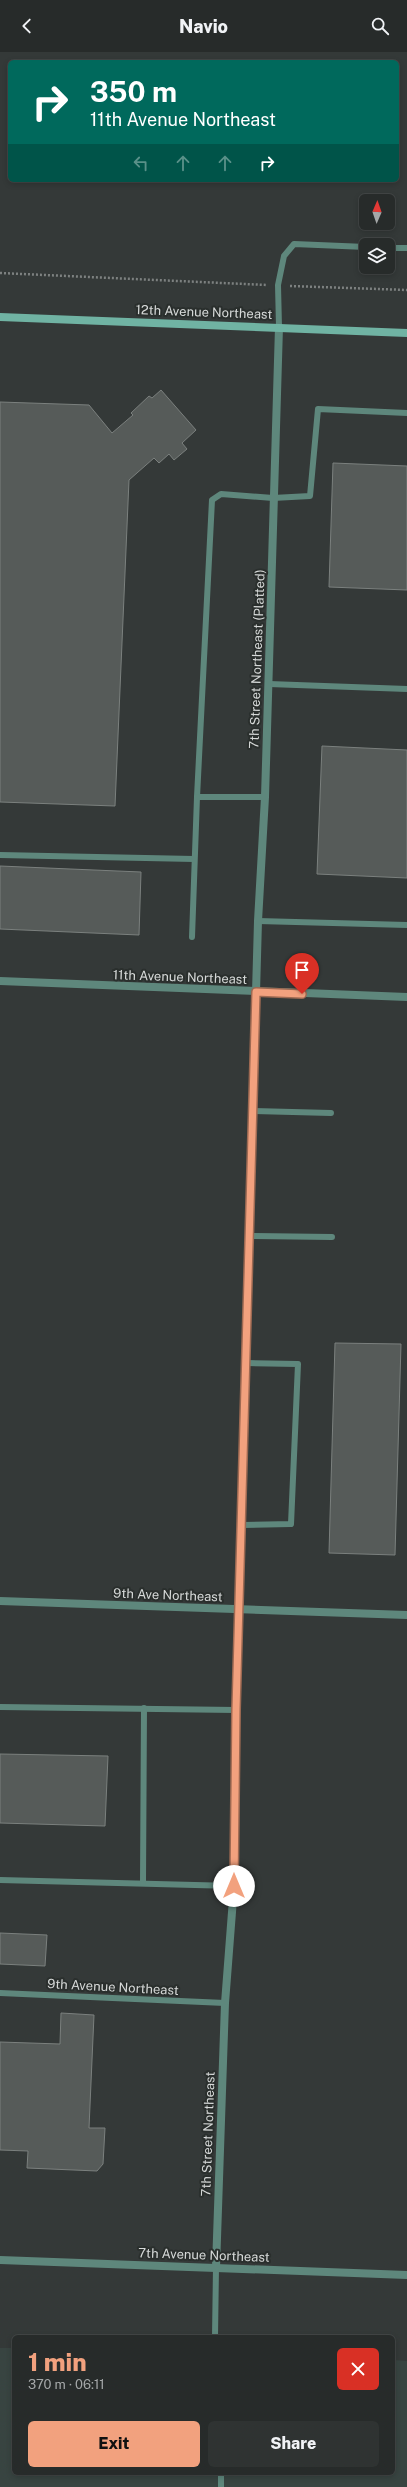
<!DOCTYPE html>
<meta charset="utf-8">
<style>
:root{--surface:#272b2a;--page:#2f3332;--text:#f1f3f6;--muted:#a4a7a8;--line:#434747;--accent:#f2a17e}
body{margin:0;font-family:"Public Sans",sans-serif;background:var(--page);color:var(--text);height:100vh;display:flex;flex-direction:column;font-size:15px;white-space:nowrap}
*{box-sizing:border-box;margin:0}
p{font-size:13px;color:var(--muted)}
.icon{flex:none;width:22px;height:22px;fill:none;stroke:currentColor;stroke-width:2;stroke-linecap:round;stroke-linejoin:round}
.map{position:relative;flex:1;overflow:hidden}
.side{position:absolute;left:12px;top:2283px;width:383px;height:140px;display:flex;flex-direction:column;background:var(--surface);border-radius:6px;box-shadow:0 2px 6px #0003,0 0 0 1px var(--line)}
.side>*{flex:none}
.banner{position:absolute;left:8px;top:8px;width:391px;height:122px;border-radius:6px;box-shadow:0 2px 6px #0003,0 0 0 1px var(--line);background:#00695c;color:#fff;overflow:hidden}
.needle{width:26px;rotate:2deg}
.buttons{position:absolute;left:359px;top:142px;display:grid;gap:8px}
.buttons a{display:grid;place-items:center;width:36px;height:36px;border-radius:6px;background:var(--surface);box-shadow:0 2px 6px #0003,0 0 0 1px var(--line);font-size:20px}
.pin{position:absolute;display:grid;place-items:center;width:34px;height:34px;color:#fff;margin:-41px -17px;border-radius:50% 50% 50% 0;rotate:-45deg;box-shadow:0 0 4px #0007}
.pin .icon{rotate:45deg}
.me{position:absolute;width:44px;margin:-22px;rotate:0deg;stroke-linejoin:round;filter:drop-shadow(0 0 3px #0008)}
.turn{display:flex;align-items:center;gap:14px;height:84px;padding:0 16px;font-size:18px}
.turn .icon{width:52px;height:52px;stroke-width:2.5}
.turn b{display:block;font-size:28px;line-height:34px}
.lanes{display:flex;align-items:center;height:38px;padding:0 16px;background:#0003;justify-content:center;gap:20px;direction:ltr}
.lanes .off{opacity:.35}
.round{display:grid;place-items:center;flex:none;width:42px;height:42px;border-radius:6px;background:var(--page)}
.head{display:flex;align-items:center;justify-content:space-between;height:68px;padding:0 16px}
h1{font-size:24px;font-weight:800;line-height:30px;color:var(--accent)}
.action{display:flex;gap:8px;margin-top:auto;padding:8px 16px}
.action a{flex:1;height:46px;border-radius:6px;background:var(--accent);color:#111;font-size:16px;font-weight:800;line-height:46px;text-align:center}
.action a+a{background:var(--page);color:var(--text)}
header{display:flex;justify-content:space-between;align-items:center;height:52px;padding:0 16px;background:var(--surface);font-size:18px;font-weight:800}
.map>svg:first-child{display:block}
</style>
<header><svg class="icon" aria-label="back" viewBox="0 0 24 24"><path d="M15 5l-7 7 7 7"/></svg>Navio<svg class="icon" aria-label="search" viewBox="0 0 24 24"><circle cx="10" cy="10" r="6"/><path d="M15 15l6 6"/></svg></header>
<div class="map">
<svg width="407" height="2435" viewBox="0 0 407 2435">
<rect width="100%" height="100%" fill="#343938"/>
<polygon fill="#384441" points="0,2296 14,2296 14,2421 393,2421 393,2308 407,2309 407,2435 0,2435"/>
<g fill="#565b59" stroke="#7b807e">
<polygon points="161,338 196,378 182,391 187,397 174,408 169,402 159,411 154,406 129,428 115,754 0,750 0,350 89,353 112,381 133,363 131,361 149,344 152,346"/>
<polygon points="333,411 407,414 407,538 329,535"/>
<polygon points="322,694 407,698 407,826 317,822"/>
<polygon points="0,814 141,820 139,883 0,877"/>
<polygon points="335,1291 401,1292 395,1503 329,1501"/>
<polygon points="0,1702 108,1704 105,1774 0,1771"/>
<polygon points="0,1881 47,1883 45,1914 0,1912"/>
<polygon points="61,1961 94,1963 89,2076 105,2076 103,2112 97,2119 27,2116 28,2099 0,2098 0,1990 60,1992"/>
</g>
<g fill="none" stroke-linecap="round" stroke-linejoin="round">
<g stroke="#7d8180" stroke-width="2.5" stroke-dasharray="2 2" stroke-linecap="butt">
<polyline points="0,221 267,233"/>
<polyline points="290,234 407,238"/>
</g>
<g stroke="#5e877c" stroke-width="6">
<polyline points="388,196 407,196"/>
<polyline points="279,275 278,233 284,204 294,192 366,195"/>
<polyline points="269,632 407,637"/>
<polyline points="265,745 197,745 212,448 221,442 273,446 310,444 318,357 407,361"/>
<polyline points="0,803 194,807"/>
<polyline points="258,869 407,873"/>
<polyline points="192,885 197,745"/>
<polyline points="253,1059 331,1061"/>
<polyline points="250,1184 332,1185"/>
<polyline points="242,1473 291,1472 298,1312 247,1311"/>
<polyline points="0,1655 236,1658"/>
<polyline points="0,1828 234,1834"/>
<polyline points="143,1831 144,1656"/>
<polyline points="0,1941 225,1951"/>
<polyline points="215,2285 216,2215"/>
<polyline points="221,2435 221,2421"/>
</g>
<g stroke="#5e877c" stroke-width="8">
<polyline points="0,929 407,945"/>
<polyline points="0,1549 407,1563"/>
<polyline points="216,2215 225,1951 234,1834 236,1658 258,869 265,745 279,275"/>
</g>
<polyline stroke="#5e877c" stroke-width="8" points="0,2208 407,2223"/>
<polyline stroke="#70b3a3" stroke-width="8" points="0,265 407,281"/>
</g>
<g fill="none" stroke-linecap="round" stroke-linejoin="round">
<defs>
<polyline id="route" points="234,1834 236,1658 256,940 302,942"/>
</defs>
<use href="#route" stroke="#9d6952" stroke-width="10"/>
<use href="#route" stroke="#f2a17e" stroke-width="7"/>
</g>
<g text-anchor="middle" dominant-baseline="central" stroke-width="4" stroke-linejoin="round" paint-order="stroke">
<g font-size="13" fill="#d6d9d8" stroke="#2a2f2d">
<text transform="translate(204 260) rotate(2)">12th Avenue Northeast</text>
<text transform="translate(257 607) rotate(-88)">7th Street Northeast (Platted)</text>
<text transform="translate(180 925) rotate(2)">11th Avenue Northeast</text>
<text transform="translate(168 1543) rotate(2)">9th Ave Northeast</text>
<text transform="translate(113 1935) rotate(3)">9th Avenue Northeast</text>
<text transform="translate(208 2082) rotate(-88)">7th Street Northeast</text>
<text transform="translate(204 2203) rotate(2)">7th Avenue Northeast</text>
</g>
</g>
</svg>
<div class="buttons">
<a><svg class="needle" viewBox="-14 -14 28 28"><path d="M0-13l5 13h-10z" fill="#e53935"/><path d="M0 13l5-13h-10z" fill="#a4a7a8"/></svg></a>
<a><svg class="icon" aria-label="layers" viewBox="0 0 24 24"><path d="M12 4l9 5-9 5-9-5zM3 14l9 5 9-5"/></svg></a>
</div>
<div class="pin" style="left:302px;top:942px;background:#d93025"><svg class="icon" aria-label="arrive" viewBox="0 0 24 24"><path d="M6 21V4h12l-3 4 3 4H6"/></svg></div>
<svg class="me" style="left:234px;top:1834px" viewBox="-20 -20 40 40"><circle r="19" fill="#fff"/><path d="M0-13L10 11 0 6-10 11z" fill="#f2a17e"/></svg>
<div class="banner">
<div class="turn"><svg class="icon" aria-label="right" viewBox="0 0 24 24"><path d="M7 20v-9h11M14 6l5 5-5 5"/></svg><div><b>350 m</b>11th Avenue Northeast</div></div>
<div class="lanes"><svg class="icon off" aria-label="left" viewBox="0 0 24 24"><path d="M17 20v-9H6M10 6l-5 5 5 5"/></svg><svg class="icon off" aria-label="ahead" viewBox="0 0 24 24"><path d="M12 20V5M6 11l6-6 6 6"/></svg><svg class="icon off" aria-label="ahead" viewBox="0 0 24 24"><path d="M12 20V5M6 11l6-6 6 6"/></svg><svg class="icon" aria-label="right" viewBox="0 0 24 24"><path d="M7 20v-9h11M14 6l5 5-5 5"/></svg></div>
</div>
<section class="side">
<div class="head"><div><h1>1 min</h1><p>370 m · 06:11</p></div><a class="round" style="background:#d93025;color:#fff"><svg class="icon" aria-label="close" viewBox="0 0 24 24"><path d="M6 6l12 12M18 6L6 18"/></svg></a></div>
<div class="action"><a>Exit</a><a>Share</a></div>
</section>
</div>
